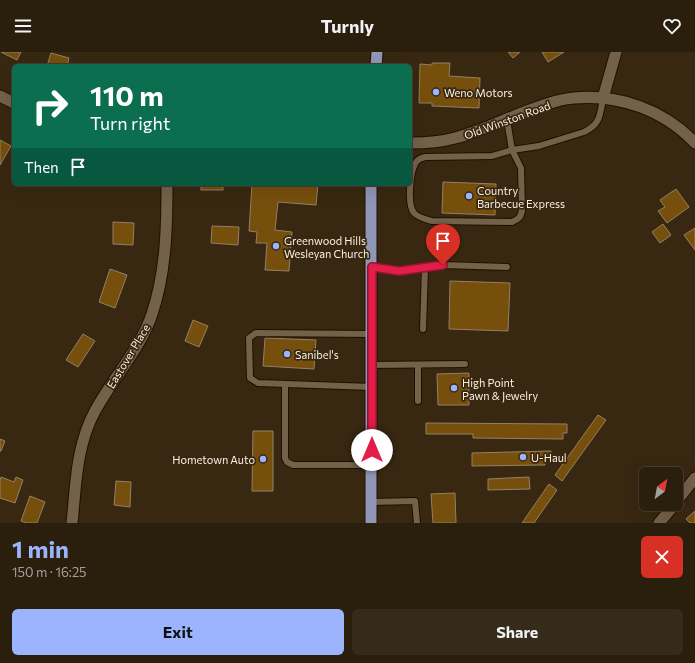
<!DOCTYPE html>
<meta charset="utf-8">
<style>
:root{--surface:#2a1e0d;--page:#362b1b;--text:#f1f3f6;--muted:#a5a29d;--line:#463c2e;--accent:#9cb4fd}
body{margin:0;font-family:Commissioner,sans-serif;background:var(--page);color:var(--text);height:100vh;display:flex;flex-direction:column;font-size:15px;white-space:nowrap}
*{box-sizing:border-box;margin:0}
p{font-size:13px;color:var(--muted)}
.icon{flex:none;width:22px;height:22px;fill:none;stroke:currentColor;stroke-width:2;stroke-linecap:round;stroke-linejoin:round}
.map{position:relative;height:471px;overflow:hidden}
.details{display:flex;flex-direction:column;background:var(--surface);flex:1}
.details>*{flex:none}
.top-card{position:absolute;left:12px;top:12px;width:400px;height:122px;border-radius:6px;box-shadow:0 4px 16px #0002,0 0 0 1px var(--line);background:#0b6e4f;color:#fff;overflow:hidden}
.needle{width:26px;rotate:32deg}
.tools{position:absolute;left:639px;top:415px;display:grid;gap:8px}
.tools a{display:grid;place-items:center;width:44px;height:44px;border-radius:6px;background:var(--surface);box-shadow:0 4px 16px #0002,0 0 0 1px var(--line);font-size:20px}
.pin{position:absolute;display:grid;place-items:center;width:34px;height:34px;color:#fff;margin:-41px -17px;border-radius:50% 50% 50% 0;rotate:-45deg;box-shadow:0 0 4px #0007}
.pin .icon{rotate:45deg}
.me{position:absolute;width:44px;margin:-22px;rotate:0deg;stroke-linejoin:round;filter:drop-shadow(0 0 3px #0008)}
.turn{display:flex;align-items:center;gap:14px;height:84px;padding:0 12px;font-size:18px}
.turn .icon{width:52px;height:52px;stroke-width:2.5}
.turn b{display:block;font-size:28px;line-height:34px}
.then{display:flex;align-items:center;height:38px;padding:0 12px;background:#0003;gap:8px;font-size:15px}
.round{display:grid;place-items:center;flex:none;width:42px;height:42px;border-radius:6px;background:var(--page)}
.head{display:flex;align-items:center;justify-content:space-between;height:68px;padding:0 12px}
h1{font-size:24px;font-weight:700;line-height:30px;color:var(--accent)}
.cta{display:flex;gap:8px;margin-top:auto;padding:8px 12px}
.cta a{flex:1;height:46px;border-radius:6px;background:var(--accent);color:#111;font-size:16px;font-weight:700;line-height:46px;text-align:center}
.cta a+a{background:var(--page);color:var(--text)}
header{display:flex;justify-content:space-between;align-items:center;height:52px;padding:0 12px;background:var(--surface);font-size:18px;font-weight:700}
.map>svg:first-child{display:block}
</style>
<header><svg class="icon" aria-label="menu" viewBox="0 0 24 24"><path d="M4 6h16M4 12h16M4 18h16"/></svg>Turnly<svg class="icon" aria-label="heart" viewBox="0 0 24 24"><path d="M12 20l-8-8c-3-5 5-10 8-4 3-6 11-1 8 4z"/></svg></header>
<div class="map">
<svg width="695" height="471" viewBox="0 0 695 471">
<rect width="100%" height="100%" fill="#382811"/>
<g fill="#764f0c" stroke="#938067">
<polygon points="1,0 21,0 17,8"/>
<polygon points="508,0 520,0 513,6"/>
<polygon points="542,0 564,0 548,10"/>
<polygon points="51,1 69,6 67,14 47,14"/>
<polygon points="432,11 450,11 449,24 480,26 479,56 432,54 432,51 419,51 420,12 432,13"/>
<polygon points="0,88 11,94 0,113"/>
<polygon points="443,130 496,132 495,163 442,161"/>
<rect x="201" y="132" width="22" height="6"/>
<polygon points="252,132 318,132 316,153 278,150 275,178 292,180 289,219 265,218 267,191 256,191 257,180 249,179"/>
<polygon points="676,137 689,155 667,171 658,159 665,155 660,148"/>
<polygon points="113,170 134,171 133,193 113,192"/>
<polygon points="663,172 671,183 660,191 652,180"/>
<polygon points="212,174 239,175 238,193 211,191"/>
<polygon points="695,176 695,198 684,183"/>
<polygon points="110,217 127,223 115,256 99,250"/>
<polygon points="450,229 510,231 508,279 449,277"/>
<polygon points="193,268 208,274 199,295 185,289"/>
<polygon points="83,282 95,289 78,315 66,308"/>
<polygon points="265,286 316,288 314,317 263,314"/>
<polygon points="469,321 469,353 438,353 437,322"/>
<polygon points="598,363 606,368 562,429 555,423"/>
<polygon points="426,371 567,372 567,381 563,381 563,387 473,386 473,382 426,382"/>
<polygon points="253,379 273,379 273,439 252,439"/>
<polygon points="0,387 5,389 1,399 0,399"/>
<polygon points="551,399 551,407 545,407 545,413 472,414 472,401"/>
<polygon points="1,425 14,430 16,425 23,428 15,451 0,446 0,429"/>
<polygon points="529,425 530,437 488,438 488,427"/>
<polygon points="116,429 131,430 130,455 114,453"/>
<polygon points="549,432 557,438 534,471 522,471"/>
<polygon points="455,441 456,471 433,471 431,442"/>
<polygon points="30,444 45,450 37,471 26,471 21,469"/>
<polygon points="695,459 695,471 690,471 686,467"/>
</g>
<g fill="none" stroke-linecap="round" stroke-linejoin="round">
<defs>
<g id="service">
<path d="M507,68L512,98L521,116L522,158C521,165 519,167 512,170L432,169C426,167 419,166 414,161C407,153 410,121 415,112C417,107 421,106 425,105L492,104L512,98L539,94L584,80C601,72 600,62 603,46"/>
<polyline points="372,215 399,219 443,213 507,215"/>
<polyline points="423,277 425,215"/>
<polyline points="372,313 465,312"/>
<polyline points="418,313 418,349"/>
<polyline points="285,332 285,406 287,410 293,413 371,413"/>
<polyline points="372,335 258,331 250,326 249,286 256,281 372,282"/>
<polyline points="371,450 415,449 417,471"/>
</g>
<g id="minor">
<polyline points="0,44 14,51"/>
<polyline points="603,46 616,0"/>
<polyline points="676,450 695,426"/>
<path d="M72,471C76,433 76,394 95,359C112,327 141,296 152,262C166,220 167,176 167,132"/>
<polyline points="659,471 675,452"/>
</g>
<path id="tertiary" d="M410,91C425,91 441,90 455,86C481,79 505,67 530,58C543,53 559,47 574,46C619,42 664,58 695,91"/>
<g id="primary">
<polyline points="376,14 377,0"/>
<polyline points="371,471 371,132"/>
</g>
</defs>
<use href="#service" stroke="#1f1000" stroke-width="8"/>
<use href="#minor" stroke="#1f1000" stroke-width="13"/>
<use href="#tertiary" stroke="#1f1000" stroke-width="13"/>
<use href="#primary" stroke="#1f1000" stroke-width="13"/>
<use href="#service" stroke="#736149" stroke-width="6"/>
<use href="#minor" stroke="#736149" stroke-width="11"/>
<use href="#tertiary" stroke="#736149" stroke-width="11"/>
<use href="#primary" stroke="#8f96b6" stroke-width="11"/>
</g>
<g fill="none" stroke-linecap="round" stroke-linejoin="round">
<defs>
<polyline id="route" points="372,398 372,215 399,219 443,213"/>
</defs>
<use href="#route" stroke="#92132f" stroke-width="10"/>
<use href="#route" stroke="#e11d48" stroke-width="7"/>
</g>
<g fill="#9cb4fd" stroke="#382811" stroke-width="1.5">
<circle cx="436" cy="40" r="4"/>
<circle cx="469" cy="144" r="4"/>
<circle cx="276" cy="194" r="4"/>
<circle cx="287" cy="302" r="4"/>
<circle cx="454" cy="336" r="4"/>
<circle cx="523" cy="405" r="4"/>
<circle cx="263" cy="407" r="4"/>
</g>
<g text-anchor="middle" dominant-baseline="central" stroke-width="3.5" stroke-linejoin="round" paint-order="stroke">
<g font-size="11" fill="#faefe2" stroke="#382811" text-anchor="start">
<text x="444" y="40">Weno Motors</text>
<text x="477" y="138">Country<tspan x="477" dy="13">Barbecue Express</tspan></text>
<text x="284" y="188">Greenwood Hills<tspan x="284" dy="13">Wesleyan Church</tspan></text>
<text x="295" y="302">Sanibel's</text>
<text x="462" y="330">High Point<tspan x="462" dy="13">Pawn &amp; Jewelry</tspan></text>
<text x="531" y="405">U-Haul</text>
<text x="255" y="407" text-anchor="end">Hometown Auto</text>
</g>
<g font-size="11" fill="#faefe2" stroke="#382811">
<text transform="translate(507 68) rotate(-20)">Old Winston Road</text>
<text transform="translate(128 304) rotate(-59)">Eastover Place</text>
</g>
</g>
</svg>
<div class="tools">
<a><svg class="needle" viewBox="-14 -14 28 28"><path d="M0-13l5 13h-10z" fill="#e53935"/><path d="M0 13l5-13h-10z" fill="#a5a29d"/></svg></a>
</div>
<div class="pin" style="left:443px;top:213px;background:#d93025"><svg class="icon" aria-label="arrive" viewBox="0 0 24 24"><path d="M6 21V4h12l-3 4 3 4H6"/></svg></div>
<svg class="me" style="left:372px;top:398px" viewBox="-20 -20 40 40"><circle r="19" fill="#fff"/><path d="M0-13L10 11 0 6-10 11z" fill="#e11d48"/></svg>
<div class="top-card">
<div class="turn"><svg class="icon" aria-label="right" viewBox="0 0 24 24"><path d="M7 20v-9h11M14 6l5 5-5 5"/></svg><div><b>110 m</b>Turn right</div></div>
<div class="then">Then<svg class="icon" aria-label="arrive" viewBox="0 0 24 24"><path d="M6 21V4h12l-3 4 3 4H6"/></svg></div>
</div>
</div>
<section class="details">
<div class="head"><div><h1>1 min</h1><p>150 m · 16:25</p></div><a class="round" style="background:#d93025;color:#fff"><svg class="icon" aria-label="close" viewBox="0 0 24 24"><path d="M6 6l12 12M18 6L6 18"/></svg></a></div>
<div class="cta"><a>Exit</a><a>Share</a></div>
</section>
